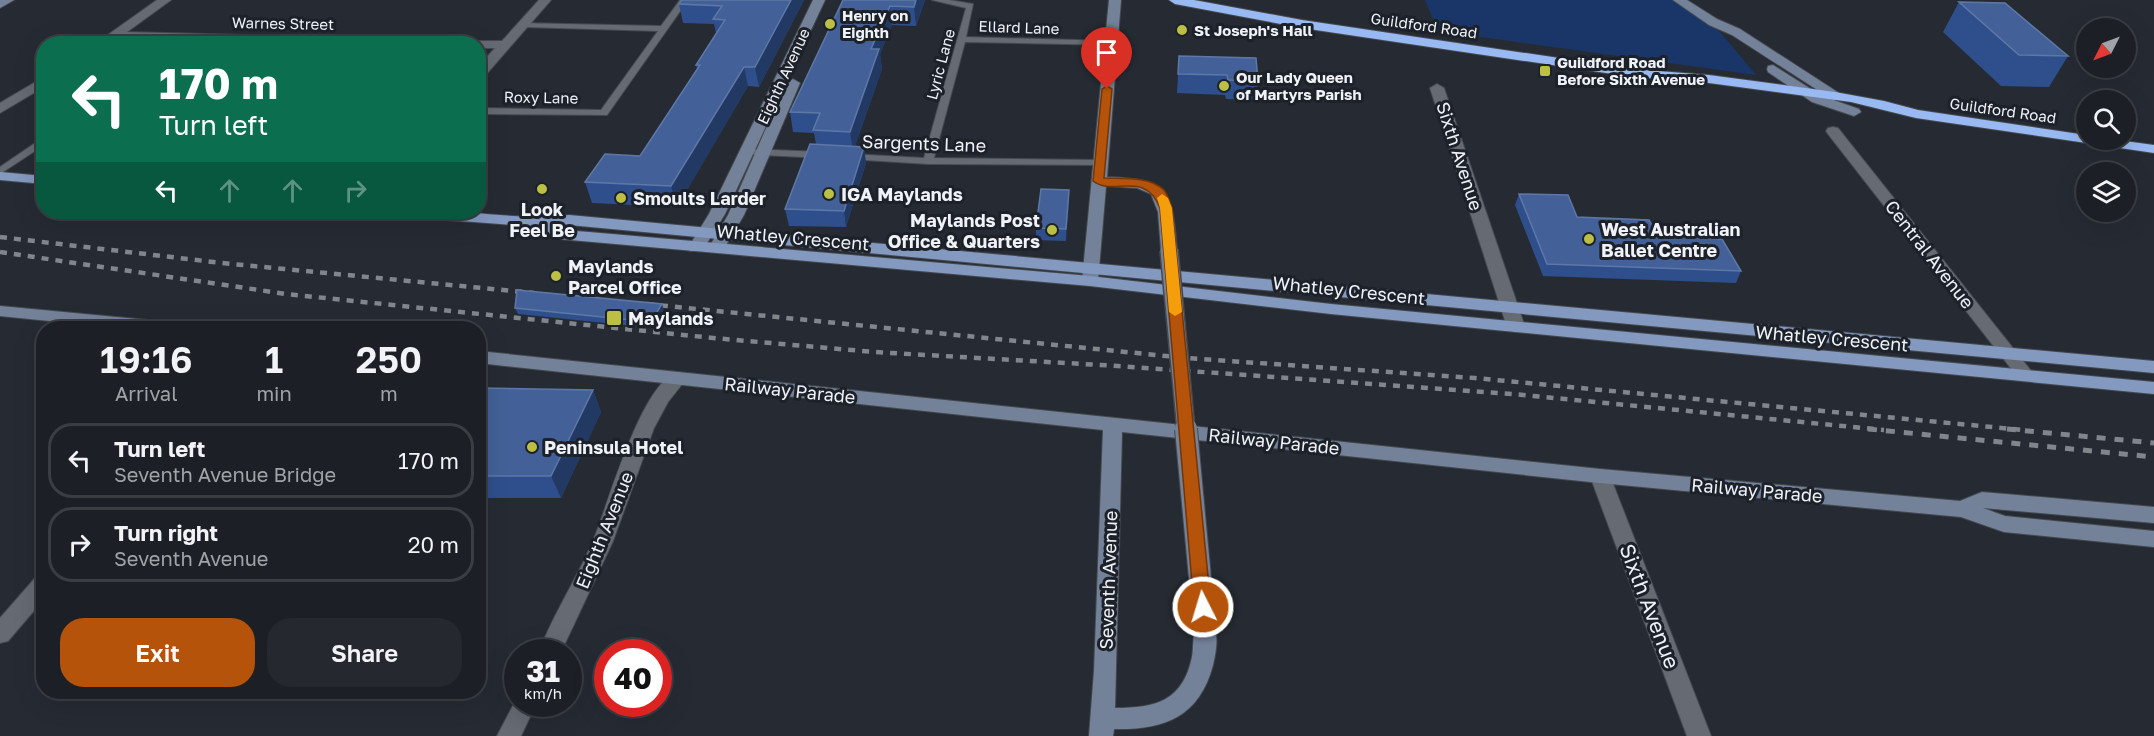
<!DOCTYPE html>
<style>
:root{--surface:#1c2026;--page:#25282e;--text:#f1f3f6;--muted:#a0a3a7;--line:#3a3e43;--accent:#b45309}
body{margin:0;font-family:"Golos Text",sans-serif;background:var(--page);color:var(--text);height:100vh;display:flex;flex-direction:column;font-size:22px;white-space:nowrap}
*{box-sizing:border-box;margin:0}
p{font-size:20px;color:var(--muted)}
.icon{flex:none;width:33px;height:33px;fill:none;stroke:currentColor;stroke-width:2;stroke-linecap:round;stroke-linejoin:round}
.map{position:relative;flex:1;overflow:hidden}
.drawer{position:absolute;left:36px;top:321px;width:450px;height:378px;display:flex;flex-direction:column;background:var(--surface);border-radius:24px;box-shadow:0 6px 24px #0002,0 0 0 2px var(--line)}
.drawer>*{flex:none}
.hud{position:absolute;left:36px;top:36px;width:450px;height:183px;border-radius:24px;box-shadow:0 6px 24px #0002,0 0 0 2px var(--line);background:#0b6e4f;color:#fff;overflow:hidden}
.needle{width:39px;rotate:228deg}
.tools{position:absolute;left:2076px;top:18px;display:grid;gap:12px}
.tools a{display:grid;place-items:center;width:60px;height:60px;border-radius:50%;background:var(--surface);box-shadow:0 6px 24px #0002,0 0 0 2px var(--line);font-size:30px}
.speed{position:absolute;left:504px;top:639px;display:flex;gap:12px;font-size:30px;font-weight:700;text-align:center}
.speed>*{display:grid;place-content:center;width:78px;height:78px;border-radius:50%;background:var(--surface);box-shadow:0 6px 24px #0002,0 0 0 2px var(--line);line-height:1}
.speed small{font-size:15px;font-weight:400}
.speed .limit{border:9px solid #d22;background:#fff;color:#111}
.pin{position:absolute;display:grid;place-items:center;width:51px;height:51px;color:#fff;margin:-62px -26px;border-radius:50% 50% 50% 0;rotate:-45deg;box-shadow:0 0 6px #0007}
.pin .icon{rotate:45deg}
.me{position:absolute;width:66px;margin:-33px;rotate:355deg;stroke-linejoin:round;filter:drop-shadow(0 0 4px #0008)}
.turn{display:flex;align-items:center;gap:21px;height:126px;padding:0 24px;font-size:27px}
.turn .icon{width:78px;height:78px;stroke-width:2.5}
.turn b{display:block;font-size:42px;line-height:51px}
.lanes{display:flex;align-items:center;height:57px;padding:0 24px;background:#0003;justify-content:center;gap:30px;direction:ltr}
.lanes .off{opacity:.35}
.eta{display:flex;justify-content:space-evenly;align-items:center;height:102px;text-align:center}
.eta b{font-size:36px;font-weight:600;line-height:42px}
.primary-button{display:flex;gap:12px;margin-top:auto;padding:12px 24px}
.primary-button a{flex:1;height:69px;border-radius:24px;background:var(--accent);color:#fff;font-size:24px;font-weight:600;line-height:69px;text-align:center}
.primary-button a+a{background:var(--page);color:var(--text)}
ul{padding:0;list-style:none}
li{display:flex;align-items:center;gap:18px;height:75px;margin:0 12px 9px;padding:0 12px;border:3px solid var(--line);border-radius:24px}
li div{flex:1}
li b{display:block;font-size:22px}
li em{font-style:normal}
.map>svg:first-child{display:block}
</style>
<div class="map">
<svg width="2154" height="736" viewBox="0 0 2154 736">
<rect width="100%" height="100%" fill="#262b33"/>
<polygon fill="#1a3669" points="1425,0 1680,0 1721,33 1756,75 1438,31"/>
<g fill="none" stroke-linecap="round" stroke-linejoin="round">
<defs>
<g id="lane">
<polygon points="680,0 688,0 607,115 478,114 478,108 601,110 658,31 523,27 519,25 520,23 661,26"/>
<polygon points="932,0 949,0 973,4 966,37 1112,41 1116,43 1112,45 965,42 934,158 1099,160 1102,161 1102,165 928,164 848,159 846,157 851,154 924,158 966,8"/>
<polygon points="44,137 44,145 0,174 0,167"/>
<polygon points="747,149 822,152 827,155 822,158 744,154 742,152"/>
</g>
<g id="street">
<polygon points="157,0 171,0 127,32 451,40 457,44 293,44 117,39 110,44 95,44"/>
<polygon points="539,0 551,0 483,78 478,79 478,67 495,48 478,48 478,44 472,44 474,41 502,41"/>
<polygon points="44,77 44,87 0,113 0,103"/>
<polygon points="1437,84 1444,88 1525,327 1522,331 1510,331 1507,327 1430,88"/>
<polygon points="1833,127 1838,128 2032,372 2035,376 2032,380 2020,380 1828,134 1826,131 1828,128"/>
<path d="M678,372L684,374L687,378L668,402L654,428L613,541L561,652H539C553,614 577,579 593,541C608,506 641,382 678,372Z"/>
<polygon points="1600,469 1607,471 1610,476 1711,736 1687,736 1590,476 1593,471"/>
<polygon points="44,574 44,599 8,641 0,643 0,618 36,577"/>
<polygon points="518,696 518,704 536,704 521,736 497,736"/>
</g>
<g id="secondary">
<polygon points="0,0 14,0 0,8"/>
<polygon points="813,0 825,0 725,214 702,251 690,251 688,248 709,214"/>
<path d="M1109,0H1121L1107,177C1170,179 1172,191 1177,250L1169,255L1161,250L1158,212L1151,194L1137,188L1106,186L1098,281L1090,286L1082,281Z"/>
<polygon points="1673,0 1687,0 1717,19 1740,29 1845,97 1843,100 1833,100 1732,35 1709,25"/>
<polygon points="1773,65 1822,96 1859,109 1861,112 1854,116 1812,102 1768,72 1767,69 1768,66"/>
<polygon points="793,79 800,83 744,215 722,252 710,252 708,249 728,215 786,83"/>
<polygon points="0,306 169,322 175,324 178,328 119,328 0,316"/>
<path d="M478,351L1600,469L1960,501L1982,492L2154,507V523L1983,508L2005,516L2154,531V547L2004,532L1961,517L1600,483L1122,432L1115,708C1156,708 1183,701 1192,657C1194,646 1192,634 1197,624L1205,622L1213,624C1219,637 1216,652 1213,665C1199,718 1163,730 1114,729L1113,736H1089L1094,671L1103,430L478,363Z"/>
</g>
<g id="primary">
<polygon points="0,172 44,176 44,184 0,180"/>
<path d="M399,212C455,206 513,222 569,215L2154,361V373L569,225L557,226L563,230L589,232L1090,276L1331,304L2154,382V394L1331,314L1090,286L559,239L538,227L407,217Z"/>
</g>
<polygon id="highway" points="1169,0 1194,0 1302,20 1633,69 1709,75 1835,92 1884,101 1918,110 2086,135 2086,140 2117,140 2154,145 2154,153 1916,118 1851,102 1709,83 1633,77 1302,28 1175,4"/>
</defs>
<use href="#lane" stroke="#45494f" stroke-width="2"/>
<use href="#street" stroke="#45494f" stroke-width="2"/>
<use href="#secondary" stroke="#45494f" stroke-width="2"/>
<use href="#primary" stroke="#45494f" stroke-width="2"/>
<use href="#highway" stroke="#45494f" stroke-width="2"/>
<use href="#lane" fill="#656a73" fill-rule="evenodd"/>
<use href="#street" fill="#656a73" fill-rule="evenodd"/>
<use href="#secondary" fill="#748299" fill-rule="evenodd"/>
<use href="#primary" fill="#8499bf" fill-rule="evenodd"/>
<use href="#highway" fill="#98b9f2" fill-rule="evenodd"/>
<g stroke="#81858c" stroke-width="4.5" stroke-dasharray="7 7" stroke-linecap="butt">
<polyline points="0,237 222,263 534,293"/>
<polyline points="0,252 286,294 713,338 874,352 1118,366 1513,394 1884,430"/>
<polyline points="647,304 1186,358 1475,378 2023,430"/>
</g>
<g stroke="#81858c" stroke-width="5" stroke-dasharray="9 9" stroke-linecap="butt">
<polyline points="1868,429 2154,457"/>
<polyline points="2007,429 2154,443"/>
</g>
<defs>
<polyline id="secondary-bridge-far1" points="1169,250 1186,430"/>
<polyline id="secondary-bridge" points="1186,429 1205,631"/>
</defs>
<use href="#secondary-bridge-far1" stroke="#45494f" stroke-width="20" stroke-linecap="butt"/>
<use href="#secondary-bridge" stroke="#45494f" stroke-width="24" stroke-linecap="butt"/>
<use href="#secondary-bridge-far1" stroke="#748299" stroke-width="17"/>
<use href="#secondary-bridge" stroke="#748299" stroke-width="22"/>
</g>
<g fill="#2e4f8c">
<polygon points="682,0 804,0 759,87 748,86 677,207 592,203 585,182 640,156 697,69 696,65 716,33 714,24 683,23 679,4"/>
<polygon points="843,0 925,0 916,26 892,25 880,54 882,69 855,146 866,163 846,227 789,226 785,209 816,144 814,133 793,132 790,112"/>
<polygon points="1959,2 2068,56 2049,87 2001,86 1943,32"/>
<polygon points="1179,56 1258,81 1256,100 1226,99 1225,95 1177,93"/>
<polygon points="1069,190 1066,241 1036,240 1036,228"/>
<polygon points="1519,194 1577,217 1658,236 1741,271 1736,283 1543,276 1515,205"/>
<polygon points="515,308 664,310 653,328 518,314"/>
<polygon points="593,390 601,412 561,498 485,498 478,509 478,391"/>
</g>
<g fill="#223964">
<polygon points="791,0 804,0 759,87 755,67"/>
<polygon points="916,0 925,0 916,26 914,7"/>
<polygon points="890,6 892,25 880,54 882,69 853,152 850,132 871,49"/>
<polygon points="744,67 748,86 677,207 671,186"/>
<polygon points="864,147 866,163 846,227 844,211"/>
<polygon points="1069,190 1069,201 1066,241 1066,229"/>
<polygon points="662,304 664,310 653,328 651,322"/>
<polygon points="593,390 601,412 561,498 551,476"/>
<polygon points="478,486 485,498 478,509"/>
</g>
<g fill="#436198" stroke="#5e78a6" stroke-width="1.5">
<polygon points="682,0 791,0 755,67 744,67 671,186 585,182 605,154 640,156 700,65 696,65 725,20 713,19 722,6 679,4"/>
<polygon points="843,0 916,0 914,7 890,6 871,49 879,49 850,132 813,130 820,113 790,112"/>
<polygon points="1959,2 2005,3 2068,56 2019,55"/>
<polygon points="1179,56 1256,58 1258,81 1228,80 1227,75 1178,74"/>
<polygon points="810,144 864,147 844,211 785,209"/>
<polygon points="1041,189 1069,190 1066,229 1036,228"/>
<polygon points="1519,194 1568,195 1577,217 1649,220 1658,236 1722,239 1741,271 1547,264"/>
<polygon points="517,290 662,304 651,322 515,308"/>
<polygon points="481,388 593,390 551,476 478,476 478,391"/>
</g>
<path fill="#b45309" stroke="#753606" stroke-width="1.5" d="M1107,86L1112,89L1104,178C1122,179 1150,176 1164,190C1168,195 1170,202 1172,208L1211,607L1209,612L1203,614L1197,612L1194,607L1160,208C1145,169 1113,197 1093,181L1102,89Z"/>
<polygon fill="#f59e0b" points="1162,194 1168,198 1172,208 1182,312 1175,316 1169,312 1160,208 1157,198"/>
<g fill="#bbc045" stroke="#1d2129" stroke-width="2">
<circle cx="830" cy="24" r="6"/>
<circle cx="1182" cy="30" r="6"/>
<rect x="1539" y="65" width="12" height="12" rx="3"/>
<circle cx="1224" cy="86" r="6"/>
<circle cx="542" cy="189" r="6"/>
<circle cx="829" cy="194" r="6"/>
<circle cx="621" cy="198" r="6"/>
<circle cx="1052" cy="230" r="6"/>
<circle cx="1589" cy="239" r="6"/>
<circle cx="556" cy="276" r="6"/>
<rect x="606" y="310" width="16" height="16" rx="3"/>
<circle cx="532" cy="447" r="6"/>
</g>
<g text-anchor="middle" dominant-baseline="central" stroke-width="6" stroke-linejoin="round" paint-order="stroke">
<g font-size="15" font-weight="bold" fill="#eff2f7" stroke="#1d2129" text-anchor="start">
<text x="842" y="15">Henry on<tspan x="842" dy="17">Eighth</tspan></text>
<text x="1194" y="30">St Joseph's Hall</text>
<text x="1557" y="62">Guildford Road<tspan x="1557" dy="17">Before Sixth Avenue</tspan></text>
<text x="1236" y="77">Our Lady Queen<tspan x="1236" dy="17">of Martyrs Parish</tspan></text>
</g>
<g font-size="15" fill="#eff2f7" stroke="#1d2129">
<text transform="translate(283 23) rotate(1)">Warnes Street</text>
<text transform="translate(1424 25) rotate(8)">Guildford Road</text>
<text transform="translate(1019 27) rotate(2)">Ellard Lane</text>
<text transform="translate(940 64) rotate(-75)">Lyric Lane</text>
<text transform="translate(783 76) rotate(-65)">Eighth Avenue</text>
<text transform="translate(541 97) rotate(1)">Roxy Lane</text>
<text transform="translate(2003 110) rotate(8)">Guildford Road</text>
</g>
<g font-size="18" fill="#eff2f7" stroke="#1d2129">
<text transform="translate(924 143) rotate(2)">Sargents Lane</text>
<text transform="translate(1460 156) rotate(72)">Sixth Avenue</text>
<text transform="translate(793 237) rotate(5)">Whatley Crescent</text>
<text transform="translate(1930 254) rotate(52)">Central Avenue</text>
<text transform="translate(1349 290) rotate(6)">Whatley Crescent</text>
<text transform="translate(1832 338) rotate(5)">Whatley Crescent</text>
<text transform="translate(790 390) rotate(6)">Railway Parade</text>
<text transform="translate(1274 441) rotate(6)">Railway Parade</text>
<text transform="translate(1757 490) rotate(5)">Railway Parade</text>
<text transform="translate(604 530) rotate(-68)">Eighth Avenue</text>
<text transform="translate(1108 580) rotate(-88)">Seventh Avenue</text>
</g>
<g font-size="18" font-weight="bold" fill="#eff2f7" stroke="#1d2129" text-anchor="start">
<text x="841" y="194">IGA Maylands</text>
<text x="633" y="198">Smoults Larder</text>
<text x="542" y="209" text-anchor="middle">Look<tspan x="542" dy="21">Feel Be</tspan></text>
<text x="1040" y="220" text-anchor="end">Maylands Post<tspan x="1040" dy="21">Office &amp; Quarters</tspan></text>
<text x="1601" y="229">West Australian<tspan x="1601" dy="21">Ballet Centre</tspan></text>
<text x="568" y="266">Maylands<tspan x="568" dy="21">Parcel Office</tspan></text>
<text x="628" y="318">Maylands</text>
<text x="544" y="447">Peninsula Hotel</text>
</g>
<g font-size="21" fill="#eff2f7" stroke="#1d2129">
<text transform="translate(1650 606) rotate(69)">Sixth Avenue</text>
</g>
</g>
</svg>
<div class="tools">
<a><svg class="needle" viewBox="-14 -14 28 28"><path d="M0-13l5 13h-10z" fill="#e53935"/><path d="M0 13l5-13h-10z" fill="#a0a3a7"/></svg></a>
<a><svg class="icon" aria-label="search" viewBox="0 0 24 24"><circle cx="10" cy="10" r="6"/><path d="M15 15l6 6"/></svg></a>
<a><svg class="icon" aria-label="layers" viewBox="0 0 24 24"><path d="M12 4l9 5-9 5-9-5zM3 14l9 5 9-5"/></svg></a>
</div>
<div class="speed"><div>31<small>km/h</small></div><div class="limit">40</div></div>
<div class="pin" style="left:1107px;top:89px;background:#d93025"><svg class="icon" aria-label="arrive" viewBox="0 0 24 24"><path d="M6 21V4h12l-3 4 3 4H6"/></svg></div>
<svg class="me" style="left:1203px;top:607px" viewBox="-20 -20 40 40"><circle r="17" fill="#b45309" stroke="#fff" stroke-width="3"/><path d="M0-11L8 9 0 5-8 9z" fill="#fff"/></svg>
<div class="hud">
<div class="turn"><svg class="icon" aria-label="left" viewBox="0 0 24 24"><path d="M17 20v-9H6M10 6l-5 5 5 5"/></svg><div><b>170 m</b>Turn left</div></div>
<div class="lanes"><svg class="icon" aria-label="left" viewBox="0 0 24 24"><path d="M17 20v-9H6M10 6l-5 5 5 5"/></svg><svg class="icon off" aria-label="ahead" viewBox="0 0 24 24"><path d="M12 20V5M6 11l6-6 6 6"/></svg><svg class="icon off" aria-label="ahead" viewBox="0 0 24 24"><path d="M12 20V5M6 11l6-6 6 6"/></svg><svg class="icon off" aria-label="right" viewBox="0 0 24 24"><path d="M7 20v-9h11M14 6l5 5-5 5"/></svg></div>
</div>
<section class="drawer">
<div class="eta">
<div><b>19:16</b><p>Arrival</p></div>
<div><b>1</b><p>min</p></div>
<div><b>250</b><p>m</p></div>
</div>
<ul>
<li><svg class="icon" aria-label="left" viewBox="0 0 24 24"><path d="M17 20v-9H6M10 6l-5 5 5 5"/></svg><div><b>Turn left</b><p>Seventh Avenue Bridge</p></div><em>170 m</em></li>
<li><svg class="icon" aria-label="right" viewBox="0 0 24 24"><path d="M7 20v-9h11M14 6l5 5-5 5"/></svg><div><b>Turn right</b><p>Seventh Avenue</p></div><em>20 m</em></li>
</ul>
<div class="primary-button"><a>Exit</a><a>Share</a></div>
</section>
</div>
